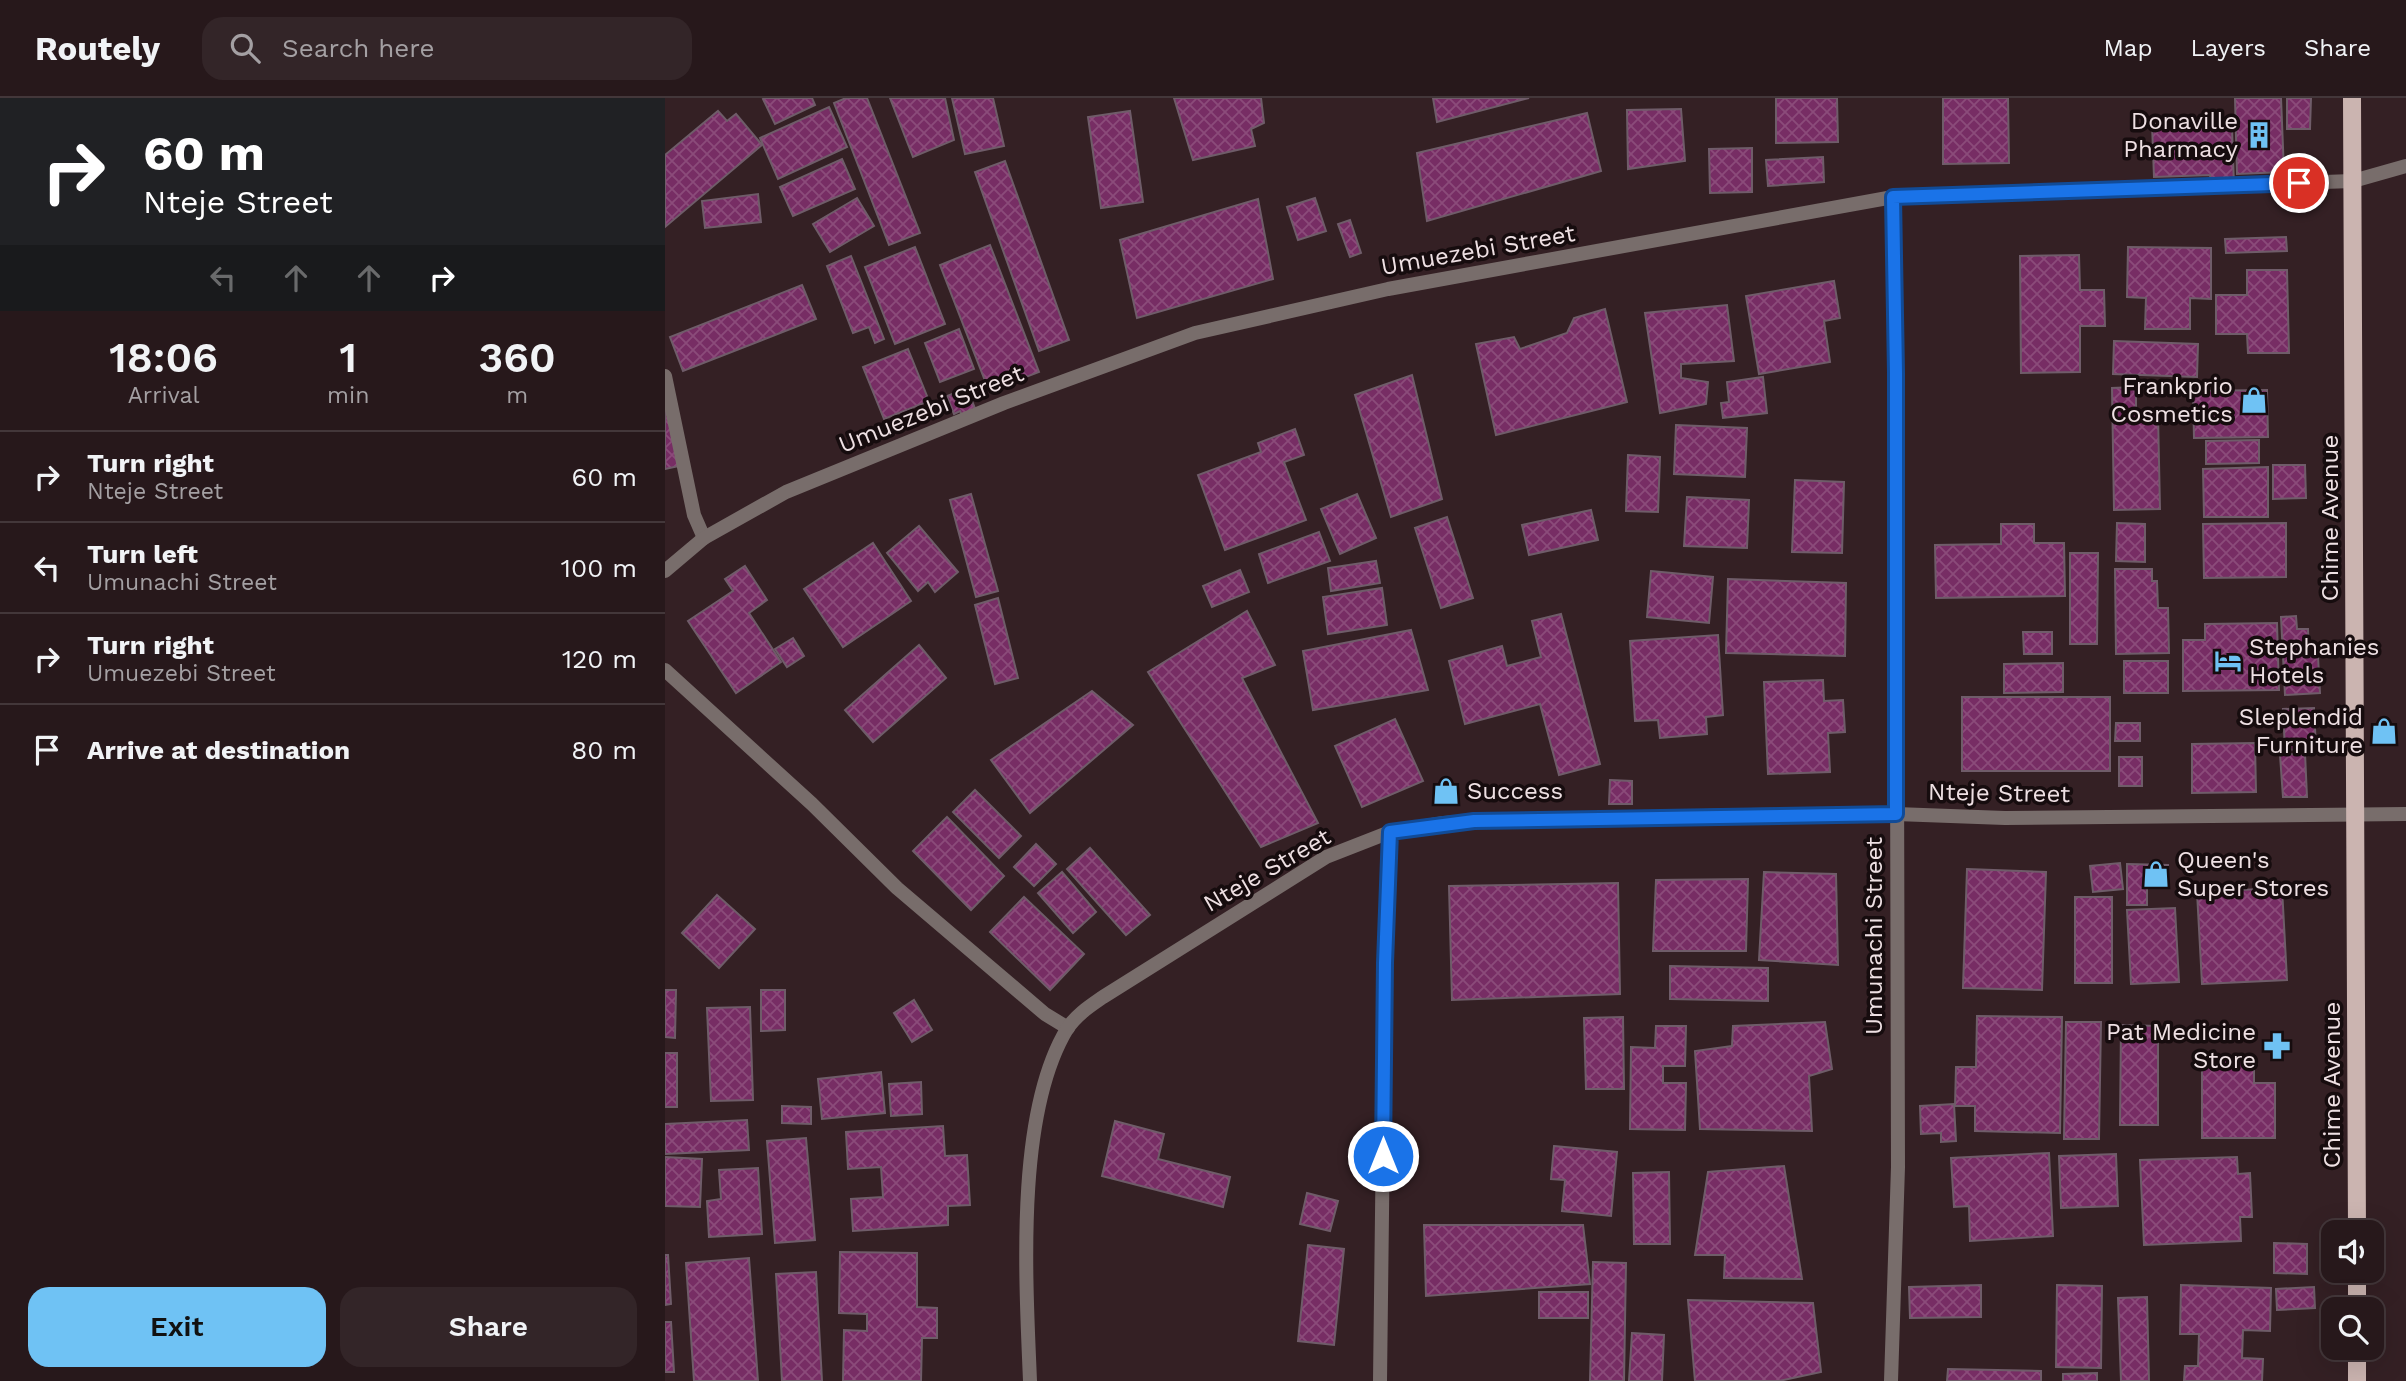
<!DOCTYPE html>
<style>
:root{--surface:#27181b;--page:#332528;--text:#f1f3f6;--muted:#a4a0a3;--line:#43373a;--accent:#6fc2f4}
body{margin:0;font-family:"Work Sans",sans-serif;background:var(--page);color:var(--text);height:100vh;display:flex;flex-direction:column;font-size:26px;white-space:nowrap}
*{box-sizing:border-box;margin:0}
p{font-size:23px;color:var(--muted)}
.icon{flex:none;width:38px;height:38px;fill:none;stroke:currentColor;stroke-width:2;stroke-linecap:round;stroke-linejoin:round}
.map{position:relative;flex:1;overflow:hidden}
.drawer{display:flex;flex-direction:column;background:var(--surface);width:665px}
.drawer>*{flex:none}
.top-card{background:#202124;color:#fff;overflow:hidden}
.controls{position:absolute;left:1656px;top:1122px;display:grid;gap:14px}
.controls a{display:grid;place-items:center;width:63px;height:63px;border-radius:14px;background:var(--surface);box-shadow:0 7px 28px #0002,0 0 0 2px var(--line);font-size:35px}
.pin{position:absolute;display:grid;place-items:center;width:60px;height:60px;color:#fff;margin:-30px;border:4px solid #fff;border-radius:50%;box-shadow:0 2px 7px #0007}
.me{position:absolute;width:77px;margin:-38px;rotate:0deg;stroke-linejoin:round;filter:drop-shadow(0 0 5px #0008)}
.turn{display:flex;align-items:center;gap:24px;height:147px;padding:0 28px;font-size:32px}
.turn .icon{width:91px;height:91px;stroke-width:2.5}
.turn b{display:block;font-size:49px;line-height:60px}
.lanes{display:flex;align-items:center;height:66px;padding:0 28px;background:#0003;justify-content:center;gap:35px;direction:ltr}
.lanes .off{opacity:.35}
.eta{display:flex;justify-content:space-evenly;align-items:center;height:119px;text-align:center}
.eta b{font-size:42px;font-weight:600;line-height:49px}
.primary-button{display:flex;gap:14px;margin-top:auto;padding:14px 28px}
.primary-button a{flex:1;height:80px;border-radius:21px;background:var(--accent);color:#111;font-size:28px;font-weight:600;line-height:80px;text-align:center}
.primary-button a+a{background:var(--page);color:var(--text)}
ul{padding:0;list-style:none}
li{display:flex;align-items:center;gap:21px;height:91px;padding:0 28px;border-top:2px solid var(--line)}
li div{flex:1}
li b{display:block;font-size:26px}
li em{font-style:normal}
header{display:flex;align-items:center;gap:42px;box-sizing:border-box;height:98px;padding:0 35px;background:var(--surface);border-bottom:2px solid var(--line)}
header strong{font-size:33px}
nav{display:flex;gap:38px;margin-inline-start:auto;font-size:24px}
.search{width:490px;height:63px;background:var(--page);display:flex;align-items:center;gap:18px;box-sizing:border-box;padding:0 24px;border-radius:21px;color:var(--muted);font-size:26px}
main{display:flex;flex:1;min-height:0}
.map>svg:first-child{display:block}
</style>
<header>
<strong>Routely</strong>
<div class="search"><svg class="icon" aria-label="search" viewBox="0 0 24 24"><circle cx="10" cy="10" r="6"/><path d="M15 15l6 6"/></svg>Search here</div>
<nav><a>Map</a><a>Layers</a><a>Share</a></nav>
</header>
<main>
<section class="drawer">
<div class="top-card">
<div class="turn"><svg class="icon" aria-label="right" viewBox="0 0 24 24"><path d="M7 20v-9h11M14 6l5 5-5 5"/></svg><div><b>60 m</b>Nteje Street</div></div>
<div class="lanes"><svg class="icon off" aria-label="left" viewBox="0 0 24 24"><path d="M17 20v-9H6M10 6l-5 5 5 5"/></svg><svg class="icon off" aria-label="ahead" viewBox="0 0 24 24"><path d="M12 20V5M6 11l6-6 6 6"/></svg><svg class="icon off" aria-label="ahead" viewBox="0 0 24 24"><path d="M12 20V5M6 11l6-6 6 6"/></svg><svg class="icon" aria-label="right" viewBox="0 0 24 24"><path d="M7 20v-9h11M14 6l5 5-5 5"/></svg></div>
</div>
<div class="eta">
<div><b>18:06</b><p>Arrival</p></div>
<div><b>1</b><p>min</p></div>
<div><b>360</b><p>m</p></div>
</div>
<ul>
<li><svg class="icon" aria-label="right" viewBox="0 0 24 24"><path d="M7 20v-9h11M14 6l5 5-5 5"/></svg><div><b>Turn right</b><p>Nteje Street</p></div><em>60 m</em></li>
<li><svg class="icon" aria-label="left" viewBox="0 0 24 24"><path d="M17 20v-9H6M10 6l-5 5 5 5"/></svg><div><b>Turn left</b><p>Umunachi Street</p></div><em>100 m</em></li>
<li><svg class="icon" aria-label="right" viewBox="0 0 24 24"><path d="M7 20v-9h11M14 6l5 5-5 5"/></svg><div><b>Turn right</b><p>Umuezebi Street</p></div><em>120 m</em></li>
<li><svg class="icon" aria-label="arrive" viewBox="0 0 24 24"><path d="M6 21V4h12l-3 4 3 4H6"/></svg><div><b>Arrive at destination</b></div><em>80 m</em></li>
</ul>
<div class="primary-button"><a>Exit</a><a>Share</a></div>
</section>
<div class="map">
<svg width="1741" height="1283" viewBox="0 0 1741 1283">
<defs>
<pattern id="building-cross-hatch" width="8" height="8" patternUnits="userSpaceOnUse" patternTransform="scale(1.75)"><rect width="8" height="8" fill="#772d64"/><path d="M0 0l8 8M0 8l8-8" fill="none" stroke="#8b4b7a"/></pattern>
</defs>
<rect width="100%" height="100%" fill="#342024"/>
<g fill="url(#building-cross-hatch)" stroke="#6f5c69" stroke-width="2">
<polygon points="100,0 147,0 150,7 110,26 98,1"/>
<polygon points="181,0 202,0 255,135 224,147 169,5"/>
<polygon points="225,0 280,0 289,42 248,59"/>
<polygon points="287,0 328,0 339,48 300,56"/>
<polygon points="509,0 596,0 599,25 586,31 590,48 528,62"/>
<polygon points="768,0 864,0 772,24"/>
<polygon points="1111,0 1172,0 1173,44 1111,45"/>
<polygon points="1278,0 1343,0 1344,65 1278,66"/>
<polygon points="1570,0 1616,0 1619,74 1572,76"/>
<polygon points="1622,0 1646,0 1645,31 1622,31"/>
<polygon points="164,9 182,49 113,81 95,40"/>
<polygon points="1016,11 1020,63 963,71 962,12"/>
<polygon points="53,13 62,23 71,16 97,47 0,129 0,57"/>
<polygon points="465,13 478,104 436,110 423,19"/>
<polygon points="922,15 936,73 762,123 752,55"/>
<polygon points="1539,24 1539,31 1567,30 1569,87 1546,88 1545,77 1489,79 1487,26"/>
<polygon points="1087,50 1087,94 1045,95 1044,51"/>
<polygon points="1158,59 1159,84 1103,88 1101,62"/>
<polygon points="177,61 190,91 128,118 115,89"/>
<polygon points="340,63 404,242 374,253 310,74"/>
<polygon points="93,96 96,124 40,130 37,103"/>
<polygon points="192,100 209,128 165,154 148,126"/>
<polygon points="650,100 661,133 633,142 622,109"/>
<polygon points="593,101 608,181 472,220 455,142"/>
<polygon points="685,122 696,155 685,159 673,126"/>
<polygon points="1621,139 1622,153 1561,155 1560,141"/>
<polygon points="325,147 374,274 324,293 275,167"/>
<polygon points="250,149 280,226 230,246 200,169"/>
<polygon points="1463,149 1546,150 1546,201 1525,200 1525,231 1480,231 1481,200 1462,199"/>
<polygon points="1414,157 1415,192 1439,192 1440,228 1415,228 1415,274 1356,275 1355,158"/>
<polygon points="186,158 219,241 210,245 204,229 188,235 162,168"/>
<polygon points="1582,172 1622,172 1624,255 1583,255 1582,236 1551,236 1551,197 1582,197"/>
<polygon points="1169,183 1175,220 1159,223 1165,264 1094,276 1081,198"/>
<polygon points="137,187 151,221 18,273 5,239"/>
<polygon points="1062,207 1069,263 1016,266 1016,280 1043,284 1041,306 995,315 980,215"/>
<polygon points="940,211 962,304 831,337 811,246 849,239 855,251 902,235 909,220"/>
<polygon points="294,231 309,271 275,284 260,245"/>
<polygon points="1449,243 1533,246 1532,279 1448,276"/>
<polygon points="243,251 264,303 219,321 198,269"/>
<polygon points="747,277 777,401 726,419 690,297"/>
<polygon points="1098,279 1102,315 1058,320 1056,305 1064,304 1062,284"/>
<polygon points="1471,289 1471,316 1493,316 1495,411 1449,412 1447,290"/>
<polygon points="302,290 311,313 298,319 295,313 289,316 282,298"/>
<polygon points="1602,292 1603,339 1529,340 1528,293"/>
<polygon points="0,300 14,368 0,371"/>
<polygon points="1011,327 1082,330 1080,379 1009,376"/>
<polygon points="630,331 639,357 619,364 641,422 560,452 533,377 596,354 593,345"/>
<polygon points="1594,342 1594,365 1541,366 1541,343"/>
<polygon points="963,357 995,359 993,414 961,413"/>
<polygon points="1608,367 1640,367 1641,400 1608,401"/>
<polygon points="1603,369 1603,419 1539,419 1538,371"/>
<polygon points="1130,382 1179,384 1177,455 1127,454"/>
<polygon points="306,396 333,493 311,499 285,402"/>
<polygon points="692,396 711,440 675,456 656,411"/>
<polygon points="1022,399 1084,402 1082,450 1019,448"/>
<polygon points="926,412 933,442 864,457 857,427"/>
<polygon points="782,419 808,500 776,510 750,430"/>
<polygon points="1452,425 1480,426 1480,464 1451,463"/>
<polygon points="1621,425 1621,479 1539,480 1538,426"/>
<polygon points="1336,426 1369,426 1369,445 1399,445 1400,498 1271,500 1270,447 1336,446"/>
<polygon points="254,428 293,474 270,494 263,484 253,493 222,455"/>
<polygon points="654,434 665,463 603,485 594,456"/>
<polygon points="208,445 246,503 178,549 139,491"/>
<polygon points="1405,455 1433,455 1432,546 1405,546"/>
<polygon points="711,463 715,485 666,493 663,470"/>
<polygon points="80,468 102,502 84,515 116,564 71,595 23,523 68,493 60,481"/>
<polygon points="1450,471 1487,471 1487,483 1492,483 1493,510 1503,510 1504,555 1451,556"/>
<polygon points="575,472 584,494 547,509 538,488"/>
<polygon points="986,473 1048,479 1044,525 982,519"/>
<polygon points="1063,481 1181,485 1180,558 1061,555"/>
<polygon points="717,490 722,527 663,536 658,499"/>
<polygon points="333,500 353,580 330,586 310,507"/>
<polygon points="582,513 610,567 577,580 653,725 596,749 483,574"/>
<polygon points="896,516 935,666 894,677 875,606 800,626 784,563 837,548 842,568 876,559 867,523"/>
<polygon points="1631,518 1632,531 1643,531 1644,558 1653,558 1655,595 1620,597 1616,519"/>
<polygon points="1612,525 1614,592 1518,593 1518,542 1540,542 1540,526"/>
<polygon points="746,532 763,592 648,612 638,553"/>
<polygon points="1358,534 1387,534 1387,556 1359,556"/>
<polygon points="1053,537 1058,617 1041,619 1042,636 995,640 993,622 970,623 965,543"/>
<polygon points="128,540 139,558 122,569 110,551"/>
<polygon points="254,547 281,580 208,644 180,612"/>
<rect x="1459" y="563" width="44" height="32"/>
<polygon points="1398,565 1398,594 1339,595 1339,566"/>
<polygon points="1158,582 1159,603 1178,602 1180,634 1163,635 1165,674 1103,676 1099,584"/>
<polygon points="427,593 468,627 365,715 326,662"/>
<rect x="1297" y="599" width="148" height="74"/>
<polygon points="1649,610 1651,650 1620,652 1618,611"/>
<polygon points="730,621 758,683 697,709 670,648"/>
<polygon points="1451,625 1475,625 1475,643 1450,643"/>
<polygon points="1590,645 1591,694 1527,695 1527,646"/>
<polygon points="1640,655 1642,699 1618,699 1615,657"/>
<rect x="1454" y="659" width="23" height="29"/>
<polygon points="945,682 967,683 967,706 944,706"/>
<polygon points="310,692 356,738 334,760 288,714"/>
<polygon points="282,719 339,778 306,812 248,753"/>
<polygon points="371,746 391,766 369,788 349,769"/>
<polygon points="425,750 485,817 461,837 402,771"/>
<polygon points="1455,765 1458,791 1428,794 1425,768"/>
<polygon points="1462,766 1503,767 1503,789 1482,789 1482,807 1462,807"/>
<polygon points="1302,771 1381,774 1377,892 1298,890"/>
<polygon points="397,774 431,814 408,835 373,795"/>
<polygon points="1099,774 1171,776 1173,867 1094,862"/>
<polygon points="1083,781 1081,853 988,853 991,782"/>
<polygon points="953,785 955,896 787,902 784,788"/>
<polygon points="1617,790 1622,882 1537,886 1532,794"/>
<polygon points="52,797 90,831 54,870 17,835"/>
<polygon points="359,799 419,856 385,892 325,834"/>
<rect x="1410" y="799" width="37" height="86"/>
<polygon points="1510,810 1514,884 1466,886 1462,812"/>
<polygon points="1005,868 1103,870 1103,903 1005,901"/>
<polygon points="0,892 11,892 10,940 0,939"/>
<polygon points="96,892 120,892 120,932 96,933"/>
<polygon points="249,902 267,932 247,944 229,915"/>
<polygon points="85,909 88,1002 46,1003 42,910"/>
<polygon points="1312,918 1397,919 1395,1035 1310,1033 1310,1008 1290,1008 1291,969 1311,969"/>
<polygon points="958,919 959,991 921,991 919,920"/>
<polygon points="1160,924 1167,971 1144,978 1147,1033 1035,1031 1030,953 1067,948 1068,928"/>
<polygon points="1401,924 1436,924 1434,1041 1399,1041"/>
<polygon points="1456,927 1493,928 1493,1027 1455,1027"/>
<polygon points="991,928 1021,928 1020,968 998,968 998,985 1021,985 1020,1032 965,1031 966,949 990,950"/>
<rect x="0" y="955" width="12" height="54"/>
<polygon points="1537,961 1589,961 1589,985 1610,985 1610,1040 1537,1040"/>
<polygon points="216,974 220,1015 157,1021 153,981"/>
<polygon points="256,984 257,1016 226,1018 224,986"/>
<polygon points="1289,1006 1291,1043 1276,1044 1276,1035 1256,1036 1255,1008"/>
<polygon points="117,1008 146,1009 146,1026 117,1025"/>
<polygon points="82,1022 84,1052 0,1056 0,1026"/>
<polygon points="450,1023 499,1036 493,1061 565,1079 558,1109 437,1078"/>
<polygon points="278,1028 280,1058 302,1057 305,1107 283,1108 283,1127 188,1133 186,1101 218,1099 216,1069 183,1071 181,1034"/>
<polygon points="141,1040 150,1142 110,1145 102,1043"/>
<polygon points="889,1048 952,1054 946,1118 897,1113 900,1082 886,1081"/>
<polygon points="1384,1055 1388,1138 1305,1143 1304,1108 1289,1109 1286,1060"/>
<polygon points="1451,1056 1453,1108 1396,1110 1394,1058"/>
<polygon points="0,1059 37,1061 35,1109 0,1108"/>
<polygon points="1572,1059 1573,1076 1585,1075 1587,1119 1575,1119 1576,1143 1479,1147 1475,1062"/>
<polygon points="1119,1068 1137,1181 1059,1180 1060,1157 1030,1157 1043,1074"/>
<polygon points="93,1070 97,1136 44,1139 42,1103 56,1101 54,1072"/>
<polygon points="1004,1074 1005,1146 969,1146 968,1075"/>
<polygon points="642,1095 673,1103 665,1133 635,1126"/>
<polygon points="759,1127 918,1127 925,1186 761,1198"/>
<polygon points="1609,1145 1642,1146 1642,1176 1609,1175"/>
<polygon points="643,1147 679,1151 669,1247 633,1243"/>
<polygon points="175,1154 252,1155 252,1209 272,1210 272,1240 257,1240 256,1283 178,1283 179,1232 202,1233 202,1216 174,1215"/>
<polygon points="0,1157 3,1157 6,1206 0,1207"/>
<polygon points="84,1160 93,1283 29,1283 21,1165"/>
<polygon points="928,1164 961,1165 959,1283 925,1283"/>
<polygon points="151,1174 157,1283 117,1283 111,1176"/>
<polygon points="1316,1187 1316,1219 1245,1220 1244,1189"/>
<polygon points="1392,1187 1437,1188 1436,1270 1391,1269"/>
<polygon points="1516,1187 1606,1190 1605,1233 1578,1232 1577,1260 1598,1261 1597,1283 1519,1283 1520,1268 1533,1268 1534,1236 1515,1236"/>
<polygon points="1649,1189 1650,1210 1612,1212 1611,1191"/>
<rect x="874" y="1194" width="49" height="26"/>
<polygon points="1482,1199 1484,1283 1456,1283 1453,1200"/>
<polygon points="1023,1202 1148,1205 1156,1274 1114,1283 1030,1283"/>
<polygon points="0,1224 6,1224 9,1274 0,1274"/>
<polygon points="967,1235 999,1237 997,1283 964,1283"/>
<polygon points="1283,1271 1376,1273 1376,1283 1282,1283"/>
<polygon points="1432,1275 1432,1283 1398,1283 1398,1276"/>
</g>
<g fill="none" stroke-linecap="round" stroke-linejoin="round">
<polyline stroke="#786d6b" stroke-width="14" points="0,278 29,417 39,440"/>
<g stroke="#786d6b" stroke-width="14">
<polyline points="0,473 39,440 121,394 339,305 530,235 723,191 1228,99 1688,83 1741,68"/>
<polyline points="0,572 147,706 232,790 380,916 403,930"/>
<path d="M365,1283C361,1184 350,1017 402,931C411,917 425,908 438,899L661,759L725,734L779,725L809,723L1084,717L1231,716L1340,720L1741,716"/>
<polyline points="715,1283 720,865 725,734"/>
<polyline points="1226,1283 1233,1069 1231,248 1228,99"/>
</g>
<g stroke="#cbb4b0" stroke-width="18">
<polyline points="1687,0 1692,1134"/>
<polyline points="1692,1172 1692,1211"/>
<polyline points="1692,1250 1692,1283"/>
</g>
</g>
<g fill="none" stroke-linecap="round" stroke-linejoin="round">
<defs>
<polyline id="route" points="718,1058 720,865 725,734 809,723 1231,716 1231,275 1228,99 1634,85"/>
</defs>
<use href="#route" stroke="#114b97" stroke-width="18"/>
<use href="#route" stroke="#1a73e8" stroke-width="12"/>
</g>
<defs>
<symbol id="building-bare" viewBox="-9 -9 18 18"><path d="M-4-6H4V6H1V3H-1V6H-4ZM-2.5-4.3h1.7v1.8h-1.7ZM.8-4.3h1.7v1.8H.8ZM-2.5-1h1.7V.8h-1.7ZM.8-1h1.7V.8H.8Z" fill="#6fc2f4" stroke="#160c0e" stroke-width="2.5" paint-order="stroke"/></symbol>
<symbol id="shop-bare" viewBox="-9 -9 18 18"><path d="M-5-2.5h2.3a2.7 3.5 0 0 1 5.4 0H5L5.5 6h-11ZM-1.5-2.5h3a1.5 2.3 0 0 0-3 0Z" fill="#6fc2f4" stroke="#160c0e" stroke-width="2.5" paint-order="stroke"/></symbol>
<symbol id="hotel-bare" viewBox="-9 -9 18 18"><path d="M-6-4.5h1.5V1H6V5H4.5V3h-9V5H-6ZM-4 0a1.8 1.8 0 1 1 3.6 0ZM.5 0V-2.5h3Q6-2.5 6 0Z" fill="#6fc2f4" stroke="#160c0e" stroke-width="2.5" paint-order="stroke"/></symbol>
<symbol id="pharmacy-bare" viewBox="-9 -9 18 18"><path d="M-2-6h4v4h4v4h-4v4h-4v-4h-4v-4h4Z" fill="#6fc2f4" stroke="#160c0e" stroke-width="2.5" paint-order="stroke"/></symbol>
</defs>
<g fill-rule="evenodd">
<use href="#building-bare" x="1575" y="18" width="38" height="38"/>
<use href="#shop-bare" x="1570" y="283" width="38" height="38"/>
<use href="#hotel-bare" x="1544" y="544" width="38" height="38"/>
<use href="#shop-bare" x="1700" y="614" width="38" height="38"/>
<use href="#shop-bare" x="762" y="674" width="38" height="38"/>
<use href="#shop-bare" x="1472" y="757" width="38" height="38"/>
<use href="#pharmacy-bare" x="1593" y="929" width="38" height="38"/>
</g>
<g text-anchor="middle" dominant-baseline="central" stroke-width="7" stroke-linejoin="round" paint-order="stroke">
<g font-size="24" fill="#eee0e3" stroke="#160c0e" text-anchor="end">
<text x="1573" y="23">Donaville<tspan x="1573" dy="28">Pharmacy</tspan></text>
<text x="1568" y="288">Frankprio<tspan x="1568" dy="28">Cosmetics</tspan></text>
<text x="1584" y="549" text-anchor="start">Stephanies<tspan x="1584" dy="28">Hotels</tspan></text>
<text x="1698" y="619">Sleplendid<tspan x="1698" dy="28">Furniture</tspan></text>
<text x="802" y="693" text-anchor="start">Success</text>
<text x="1512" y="762" text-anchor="start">Queen's<tspan x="1512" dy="28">Super Stores</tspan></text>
<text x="1591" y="934">Pat Medicine<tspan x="1591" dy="28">Store</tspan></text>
</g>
<g font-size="24" fill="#eee0e3" stroke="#160c0e">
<text transform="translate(813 152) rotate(-10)">Umuezebi Street</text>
<text transform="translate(266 311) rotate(-22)">Umuezebi Street</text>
<text transform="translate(1665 420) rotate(-90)">Chime Avenue</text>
<text transform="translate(1334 695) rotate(1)">Nteje Street</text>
<text transform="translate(602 772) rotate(-30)">Nteje Street</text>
<text transform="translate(1209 838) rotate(-90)">Umunachi Street</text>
<text transform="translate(1667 987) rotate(-90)">Chime Avenue</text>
</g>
</g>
</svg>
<div class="controls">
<a><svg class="icon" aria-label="sound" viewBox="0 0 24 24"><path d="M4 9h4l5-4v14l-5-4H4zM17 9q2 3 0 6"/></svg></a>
<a><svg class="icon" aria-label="search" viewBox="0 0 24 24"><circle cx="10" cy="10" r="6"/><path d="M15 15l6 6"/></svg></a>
</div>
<div class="pin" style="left:1634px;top:85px;background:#d93025"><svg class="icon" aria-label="arrive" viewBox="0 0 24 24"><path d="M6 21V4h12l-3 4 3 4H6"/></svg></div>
<svg class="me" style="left:718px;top:1058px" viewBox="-20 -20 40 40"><circle r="17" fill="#1a73e8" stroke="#fff" stroke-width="3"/><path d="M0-11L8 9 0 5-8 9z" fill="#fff"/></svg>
</div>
</main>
